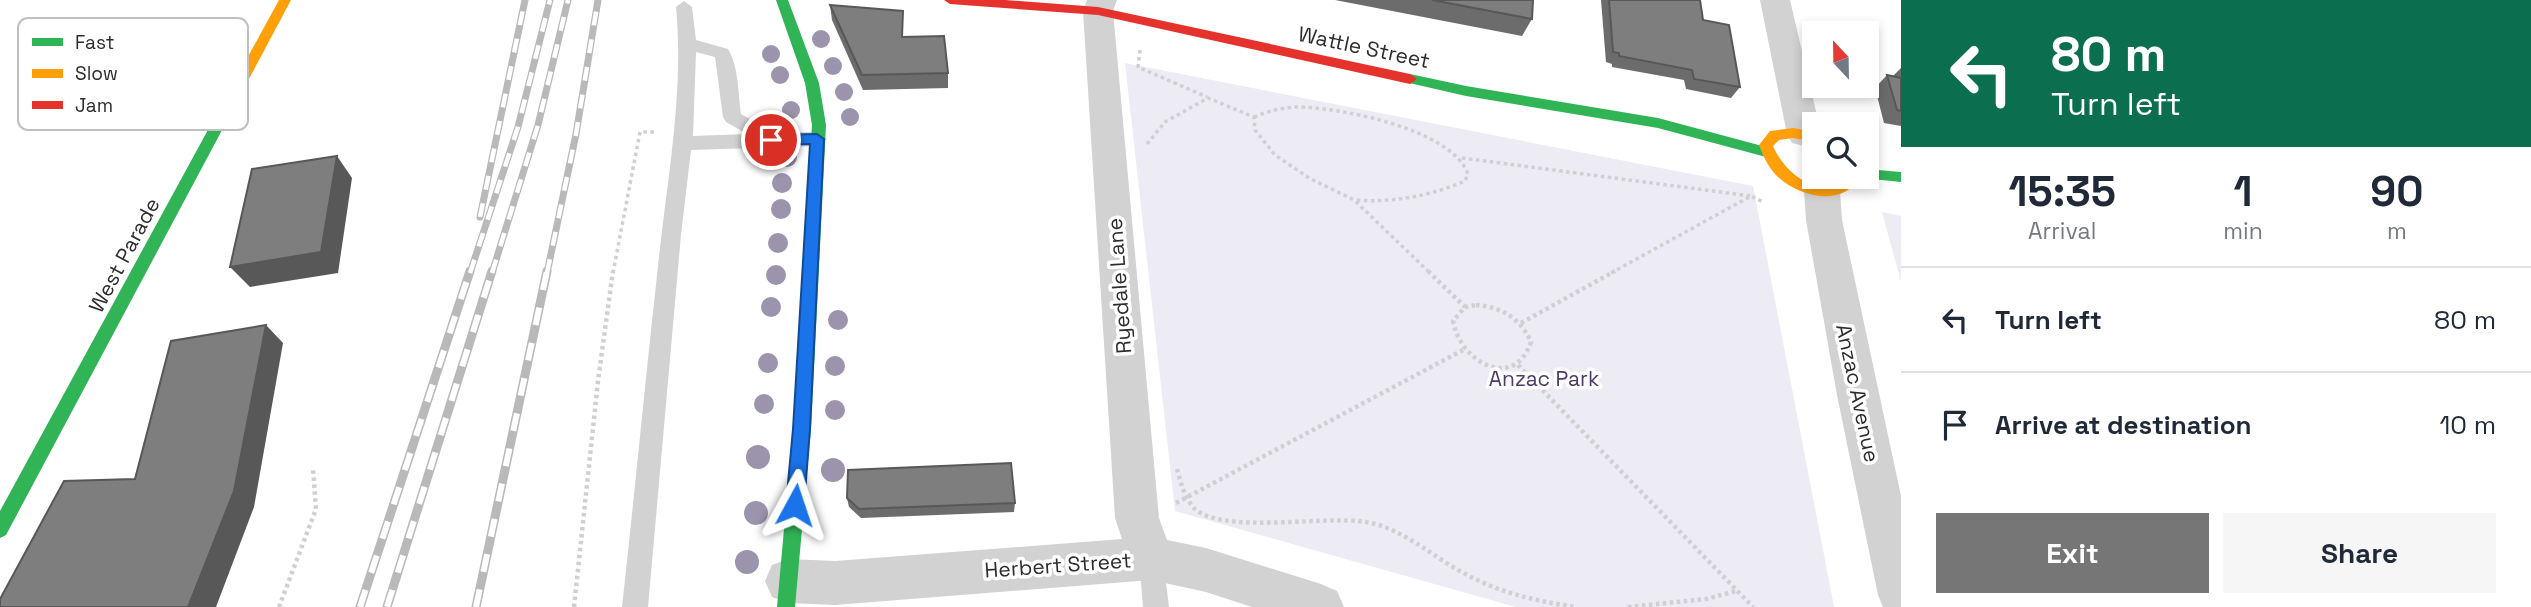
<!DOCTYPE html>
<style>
:root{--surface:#fff;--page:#f6f6f7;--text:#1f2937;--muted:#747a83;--line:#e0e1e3;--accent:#767676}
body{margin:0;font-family:"Space Grotesk",sans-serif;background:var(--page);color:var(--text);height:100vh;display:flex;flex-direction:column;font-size:26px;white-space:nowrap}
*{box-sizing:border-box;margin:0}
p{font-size:23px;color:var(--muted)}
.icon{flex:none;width:38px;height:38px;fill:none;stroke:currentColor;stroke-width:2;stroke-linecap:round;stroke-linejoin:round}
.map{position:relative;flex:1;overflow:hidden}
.details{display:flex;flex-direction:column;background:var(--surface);width:630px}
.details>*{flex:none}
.guide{background:#0b6e4f;color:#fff;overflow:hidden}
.needle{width:46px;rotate:338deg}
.tools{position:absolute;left:1802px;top:21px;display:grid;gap:14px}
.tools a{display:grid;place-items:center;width:77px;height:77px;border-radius:0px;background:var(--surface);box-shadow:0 4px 10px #0003;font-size:35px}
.pin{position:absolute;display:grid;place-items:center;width:60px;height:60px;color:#fff;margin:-30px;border:4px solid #fff;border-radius:50%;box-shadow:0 2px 7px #0007}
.me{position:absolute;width:77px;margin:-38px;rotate:5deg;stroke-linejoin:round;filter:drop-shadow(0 0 5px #0008)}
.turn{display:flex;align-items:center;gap:24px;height:147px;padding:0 35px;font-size:32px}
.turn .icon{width:91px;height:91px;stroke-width:2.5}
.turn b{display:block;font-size:49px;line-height:60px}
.eta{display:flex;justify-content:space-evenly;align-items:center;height:119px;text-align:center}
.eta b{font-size:42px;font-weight:700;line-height:49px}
.cta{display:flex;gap:14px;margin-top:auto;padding:14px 35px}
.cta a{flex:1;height:80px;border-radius:0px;background:var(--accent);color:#fff;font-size:28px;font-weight:700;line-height:80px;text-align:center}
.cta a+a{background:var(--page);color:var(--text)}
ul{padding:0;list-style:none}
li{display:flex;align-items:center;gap:21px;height:105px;padding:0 35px;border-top:2px solid var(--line)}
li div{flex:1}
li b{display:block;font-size:26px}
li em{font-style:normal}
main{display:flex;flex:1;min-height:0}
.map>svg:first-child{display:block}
</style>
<main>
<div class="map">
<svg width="1901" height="607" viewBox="0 0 1901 607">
<rect width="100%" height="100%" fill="#fff"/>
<g fill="#edebf4">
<polygon points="1125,63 1753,186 1834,607 1516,607 1175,511"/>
<polygon points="1882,212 1901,216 1901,282"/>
</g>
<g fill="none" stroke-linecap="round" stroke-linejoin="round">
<g stroke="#d0d0d0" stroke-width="3.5" stroke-dasharray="3.5 3.5" stroke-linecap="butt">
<polyline points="1140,50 1138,67 1207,97"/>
<path d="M1254,117C1268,111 1281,108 1296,107C1339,107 1452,129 1468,174L1465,181C1430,196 1393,203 1355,200"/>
<polyline points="1147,144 1165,122 1208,98 1254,117 1255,130 1275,155 1309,178 1354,200 1430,273"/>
<polyline points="1462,158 1751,196"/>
<polyline points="613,273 640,132 656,132"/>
<polyline points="1611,273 1751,196 1763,202"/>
</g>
<g stroke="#d0d0d0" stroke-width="4.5" stroke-dasharray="3.5 3.5" stroke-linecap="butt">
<polyline points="1428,271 1465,307"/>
<path d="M1476,305C1502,307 1520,318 1531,342C1514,392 1460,362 1453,321L1465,307Z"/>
<polyline points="1521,323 1615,271"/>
<polyline points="1518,365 1753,607"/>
<path d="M1177,469C1181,483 1184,497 1194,508C1222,535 1323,515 1366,522C1402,528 1429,554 1460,571C1496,592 1535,601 1576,607"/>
<polyline points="1176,503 1463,350"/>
<polyline points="279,607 316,509 313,469"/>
<polyline points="574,607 598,381 613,271"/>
<polyline points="1628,607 1706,599 1736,591"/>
</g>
<g fill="#d2d2d2" fill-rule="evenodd">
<path d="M684,1L692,7L696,40L728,49C739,68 738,92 741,114L775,133L817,132L824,134L826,139L824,144L817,146L691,150L681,235L648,607H622C635,490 646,373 659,257C668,173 684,92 676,7ZM696,52L715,57L723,117L726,122L747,134L693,136Z"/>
<polygon points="1151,546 1160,550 1163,558 1169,607 1143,607 1139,558 1142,550"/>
</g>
<g fill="#d2d2d2" fill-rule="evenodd">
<polygon points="1087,0 1117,0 1113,11 1159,518 1167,540 1206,548 1321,584 1337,591 1344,607 1252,607 1206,592 1151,580 835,605 788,603 772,597 765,581 772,565 788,559 835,561 1122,539 1115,518 1083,11"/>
<polygon points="1760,0 1790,0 1819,124 1815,124 1815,143 1804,146 1792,143 1787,134"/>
<polygon points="1822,178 1835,181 1840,191 1842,220 1901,496 1901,607 1883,607 1878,595 1837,395 1806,220 1804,191 1809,181"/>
</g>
<g fill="#30b455" fill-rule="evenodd">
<polygon points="776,0 788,0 819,83 826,125 811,429 795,607 777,607 793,429 812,125 805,83"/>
<polygon points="1410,74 1466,86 1658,118 1766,147 1773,152 1766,157 1658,128 1466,96 1405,82 1405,76"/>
<polygon points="222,112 229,117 6,535 0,538 0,511 215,117"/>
<polygon points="1867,169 1901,172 1901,182 1862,178 1867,177"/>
</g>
<g fill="#ff9f0a" fill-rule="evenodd">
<polygon points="279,0 291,0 227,120 217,120 215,117"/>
<path d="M1793,128L1815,132V142L1793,138L1779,140L1773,146C1782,167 1804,189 1829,186C1836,185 1838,180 1843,177C1847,175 1855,177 1860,177C1842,209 1796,196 1775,174C1767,165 1763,155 1759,145L1770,131Z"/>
</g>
<polygon fill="#e5322d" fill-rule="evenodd" points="944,0 1005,0 1098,7 1410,74 1417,79 1410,84 1098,15 950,4"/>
<defs>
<g id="rail-far1">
<polyline points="480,217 525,0"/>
<polyline points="470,273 518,127 550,0"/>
<polyline points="492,273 538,125 568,0"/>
<polyline points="547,273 576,134 598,0"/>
</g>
<g id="rail">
<polyline points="360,607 470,271"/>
<polyline points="387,607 492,271"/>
<polyline points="476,607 547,271"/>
</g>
</defs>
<use href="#rail-far1" stroke="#b9b9b9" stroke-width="7"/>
<use href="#rail" stroke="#b9b9b9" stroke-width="9"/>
<use href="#rail-far1" stroke="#fff" stroke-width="4.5" stroke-dasharray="14" stroke-linecap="butt"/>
<use href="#rail" stroke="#fff" stroke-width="6" stroke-dasharray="18" stroke-linecap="butt"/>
</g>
<g fill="#9c93ac">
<circle cx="821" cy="39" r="9"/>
<circle cx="771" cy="54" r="9"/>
<circle cx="833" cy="66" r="9"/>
<circle cx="780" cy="75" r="9"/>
<circle cx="844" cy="92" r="9"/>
<circle cx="791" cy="110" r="9"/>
<circle cx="850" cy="117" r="9"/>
<circle cx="787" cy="157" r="10"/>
<circle cx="782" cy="183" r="10"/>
<circle cx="781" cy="209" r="10"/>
<circle cx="778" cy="243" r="10"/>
<circle cx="776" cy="275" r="10"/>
<circle cx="771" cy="307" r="10"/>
<circle cx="838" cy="320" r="10"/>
<circle cx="768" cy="363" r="10"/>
<circle cx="835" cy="366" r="10"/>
<circle cx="764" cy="404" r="10"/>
<circle cx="835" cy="410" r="10"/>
<circle cx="758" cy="457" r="12"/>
<circle cx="833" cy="470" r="12"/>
<circle cx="756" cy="513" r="12"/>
<circle cx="747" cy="562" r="12"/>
</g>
<g fill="#6c6c6c">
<polygon points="1335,0 1533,0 1532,19 1522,36"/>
<polygon points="1601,0 1700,0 1703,20 1740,87 1731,98 1686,89 1684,80 1612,67 1612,64 1606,62"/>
<polygon points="830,5 903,11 903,37 948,73 948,88 863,90 832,20"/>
<polygon points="1901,68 1901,126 1884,123 1875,88 1887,75 1893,76"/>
<polygon points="847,498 1015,503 1014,512 861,518 849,507"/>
</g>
<g fill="#585858">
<polygon points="337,156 352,178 338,273 250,287 230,267"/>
<polygon points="266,325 283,343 254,507 216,607 188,607"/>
</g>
<g fill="#7e7e7e" stroke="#585858" stroke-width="2">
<polygon points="1432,0 1533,0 1532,19"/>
<polygon points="1609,0 1700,0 1703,20 1729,25 1740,87 1694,79 1692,70 1619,56 1619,53 1613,52"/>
<polygon points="830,5 903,11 902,37 944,36 948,73 862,75"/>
<polygon points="1887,75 1901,78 1901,111 1897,110"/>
<polygon points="337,156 321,252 230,267 252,169"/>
<polygon points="266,325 234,491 188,607 0,607 0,599 64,481 135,479 171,341"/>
<polygon points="1011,463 1015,503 859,509 847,498 848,470"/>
</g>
<polygon fill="#1a73e8" stroke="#114b97" stroke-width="2" points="817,134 824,139 810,429 804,505 801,511 795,513 788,511 786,505 793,429 810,144 771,145 764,140 771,135"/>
<g text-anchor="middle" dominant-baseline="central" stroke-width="7" stroke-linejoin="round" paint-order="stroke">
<g font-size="21" fill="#2d2d2d" stroke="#fff">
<text transform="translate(1364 47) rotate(12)">Wattle Street</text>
<text transform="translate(124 255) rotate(-62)">West Parade</text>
<text transform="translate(1119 286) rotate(-94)">Ryedale Lane</text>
<text transform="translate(1858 393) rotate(78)">Anzac Avenue</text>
<text transform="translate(1058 565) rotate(-4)">Herbert Street</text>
</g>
<g font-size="21" fill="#4b3a69" stroke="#fff">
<text x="1544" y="378">Anzac Park</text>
</g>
</g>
<rect x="18" y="18" width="230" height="112" rx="10" fill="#fff" stroke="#c0c0c0" stroke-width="2"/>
<rect x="32" y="38" width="31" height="8" fill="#30b455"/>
<rect x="32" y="69" width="31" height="9" fill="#ff9f0a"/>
<rect x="32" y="101" width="31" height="8" fill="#e5322d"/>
<g font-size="19" fill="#2d2d2d">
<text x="75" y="49">Fast</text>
<text x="75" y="80">Slow</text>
<text x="75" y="112">Jam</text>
</g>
</svg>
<div class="tools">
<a><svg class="needle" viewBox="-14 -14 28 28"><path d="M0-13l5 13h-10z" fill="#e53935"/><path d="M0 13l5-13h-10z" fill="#747a83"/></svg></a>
<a><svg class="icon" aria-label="search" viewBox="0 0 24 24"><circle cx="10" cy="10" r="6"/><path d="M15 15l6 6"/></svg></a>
</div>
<div class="pin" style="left:771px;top:140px;background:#d93025"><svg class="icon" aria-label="arrive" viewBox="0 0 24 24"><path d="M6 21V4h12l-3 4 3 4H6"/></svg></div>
<svg class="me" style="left:795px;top:505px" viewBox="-20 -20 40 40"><path d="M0-17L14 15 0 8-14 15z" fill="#1a73e8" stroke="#fff" stroke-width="4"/></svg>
</div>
<section class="details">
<div class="guide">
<div class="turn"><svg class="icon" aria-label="left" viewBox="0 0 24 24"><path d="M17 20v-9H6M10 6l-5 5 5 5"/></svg><div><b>80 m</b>Turn left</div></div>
</div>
<div class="eta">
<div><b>15:35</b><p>Arrival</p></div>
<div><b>1</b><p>min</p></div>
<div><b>90</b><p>m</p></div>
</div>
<ul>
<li><svg class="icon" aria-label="left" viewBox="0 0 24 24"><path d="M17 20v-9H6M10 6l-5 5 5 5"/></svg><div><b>Turn left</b></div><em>80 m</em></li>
<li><svg class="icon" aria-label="arrive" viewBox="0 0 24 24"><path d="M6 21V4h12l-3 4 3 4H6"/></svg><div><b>Arrive at destination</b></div><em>10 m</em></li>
</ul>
<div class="cta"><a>Exit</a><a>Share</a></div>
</section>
</main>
